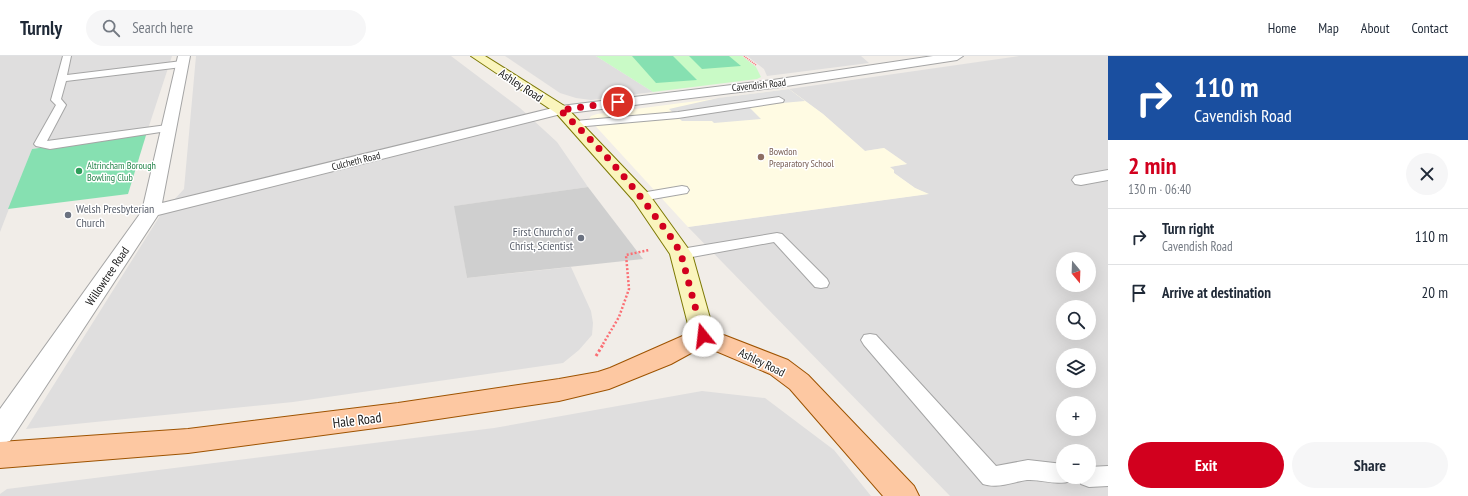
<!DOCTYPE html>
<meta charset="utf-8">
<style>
:root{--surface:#fff;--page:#f6f6f7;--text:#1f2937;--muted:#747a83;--line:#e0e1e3;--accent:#d2001e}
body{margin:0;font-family:"PT Sans Narrow",sans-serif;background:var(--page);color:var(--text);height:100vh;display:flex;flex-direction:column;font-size:15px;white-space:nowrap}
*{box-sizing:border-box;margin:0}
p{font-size:13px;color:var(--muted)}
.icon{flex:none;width:22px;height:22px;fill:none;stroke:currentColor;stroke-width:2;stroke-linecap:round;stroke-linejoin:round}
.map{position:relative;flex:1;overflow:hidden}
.details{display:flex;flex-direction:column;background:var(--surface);width:360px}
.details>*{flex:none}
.banner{background:#1a4fa0;color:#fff;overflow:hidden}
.needle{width:26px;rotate:161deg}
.buttons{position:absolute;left:1056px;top:196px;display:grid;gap:8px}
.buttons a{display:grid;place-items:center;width:40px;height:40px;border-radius:50%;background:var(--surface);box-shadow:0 4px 16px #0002;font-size:20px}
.pin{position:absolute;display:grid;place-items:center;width:34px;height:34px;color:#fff;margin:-17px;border:2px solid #fff;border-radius:50%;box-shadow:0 1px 4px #0007}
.me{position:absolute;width:44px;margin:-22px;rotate:344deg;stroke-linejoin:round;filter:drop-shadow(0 0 3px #0008)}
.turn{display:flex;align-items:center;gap:14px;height:84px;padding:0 20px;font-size:18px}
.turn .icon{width:52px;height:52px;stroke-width:2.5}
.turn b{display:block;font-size:28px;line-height:34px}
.round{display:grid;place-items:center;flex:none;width:42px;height:42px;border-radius:21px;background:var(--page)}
.headline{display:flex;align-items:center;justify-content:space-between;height:68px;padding:0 20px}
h1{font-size:24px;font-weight:700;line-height:30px;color:var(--accent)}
.primary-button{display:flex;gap:8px;margin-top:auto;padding:8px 20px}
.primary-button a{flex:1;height:46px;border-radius:24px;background:var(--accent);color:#fff;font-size:16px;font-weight:700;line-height:46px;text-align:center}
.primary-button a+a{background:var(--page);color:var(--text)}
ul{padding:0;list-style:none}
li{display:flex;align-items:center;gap:12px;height:56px;padding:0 20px;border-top:1px solid var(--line)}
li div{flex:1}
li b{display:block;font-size:15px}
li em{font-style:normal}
header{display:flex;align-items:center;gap:24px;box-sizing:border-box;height:56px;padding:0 20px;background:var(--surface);border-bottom:1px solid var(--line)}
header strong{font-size:19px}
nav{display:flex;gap:22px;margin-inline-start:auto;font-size:14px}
.search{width:280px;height:36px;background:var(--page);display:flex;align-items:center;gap:10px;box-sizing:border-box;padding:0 14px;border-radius:22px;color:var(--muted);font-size:15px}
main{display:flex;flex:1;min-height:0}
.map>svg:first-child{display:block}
</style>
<header>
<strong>Turnly</strong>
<div class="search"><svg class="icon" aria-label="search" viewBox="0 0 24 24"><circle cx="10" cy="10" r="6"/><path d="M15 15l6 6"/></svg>Search here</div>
<nav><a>Home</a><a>Map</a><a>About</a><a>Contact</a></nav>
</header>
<main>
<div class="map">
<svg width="1108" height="440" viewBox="0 0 1108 440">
<rect width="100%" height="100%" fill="#f1ede8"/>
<g fill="#dfdede" fill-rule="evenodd">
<polygon points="0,0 172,0 147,76 32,93 0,176"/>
<polygon points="196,0 451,0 520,52 557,86 588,131 455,150 467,222 571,211 591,255 593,267 592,279 579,294 563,307 293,346 26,373 161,158 184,133"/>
<polygon points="505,0 596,0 653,36 591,44 576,42 560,37"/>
<polygon points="747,0 861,0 869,7 767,20 764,13"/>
<path d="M1019,0H1108V440H950L688,171L927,138L915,132L894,117L889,111L907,108L884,92L865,95L823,58L789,33ZM1063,203H1089V229H1063ZM1063,251H1089V277H1063ZM1063,299H1089V325H1063ZM1063,347H1089V373H1063ZM1063,395H1089V421H1063Z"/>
<polygon points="702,335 765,342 834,394 871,440 0,440 0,438 7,433 494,372"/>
</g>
<polygon fill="#fffbe3" points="789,33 823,58 865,95 884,92 907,108 890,111 894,114 894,117 915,132 929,138 688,171 589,63 591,60 597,58"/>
<polygon fill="#cfcfcf" points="588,131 643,203 467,222 454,150"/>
<polygon fill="#c9fac6" points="596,0 742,0 756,11 761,21 757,23 653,36"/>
<g fill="#86e0b1">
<polygon points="632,0 673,0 697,24 656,27"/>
<polygon points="689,0 729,0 741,10 702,13"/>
<polygon points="147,76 128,138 8,153 32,93"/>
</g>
<polygon fill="#e1e1e1" points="789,33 805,45 748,50 761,63 714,67 712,65 682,65 669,53 718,42"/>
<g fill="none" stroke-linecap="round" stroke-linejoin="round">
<defs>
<g id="service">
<polygon points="63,0 71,0 67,19 182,5 187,8 182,11 66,25 61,43 66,49 47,85 167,69 173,72 167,75 50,93 36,90 34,88 56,49 51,44"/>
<polygon points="779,41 784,44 783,46 678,62 575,71 569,68 575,65 678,56"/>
<polygon points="682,130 687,131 689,134 687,137 641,145 636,144 634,141 636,138 641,137"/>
<polygon points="777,177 782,178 827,223 829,227 827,231 821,232 815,231 774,186 681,203 676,201 673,198 676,195 681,193"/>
<path d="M870,278L876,279L996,410L1028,404L1063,408V421H1073L1071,425C1056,430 1042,423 1027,424C1012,426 997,433 983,428L864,289L861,284L864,279Z"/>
<polygon points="1108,410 1108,430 1089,431 1081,428 1078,421 1089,421 1089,411"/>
</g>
<g id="minor">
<polygon points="178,0 190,0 162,147 561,50 773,24 933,0 963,0 957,4 773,32 561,58 158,159 10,385 0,388 0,353 142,155"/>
<polygon points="1108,114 1108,124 1081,129 1075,128 1072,124 1075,120"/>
</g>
<polygon id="secondary" points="471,0 485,0 566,51 648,137 692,198 715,280 712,286 703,289 694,286 691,280 670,198 634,145 556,57"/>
<polygon id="primary" points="703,271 788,304 808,319 914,430 919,440 883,440 790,333 770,318 704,290 671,308 609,333 559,345 398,369 188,397 0,412 0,386 188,373 398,347 559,323 598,316 610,312"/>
</defs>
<use href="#service" stroke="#a5a5a5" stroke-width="2"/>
<use href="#minor" stroke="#a5a5a5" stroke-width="2"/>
<use href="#secondary" stroke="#7c7804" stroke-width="2"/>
<use href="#primary" stroke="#9e5300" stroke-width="2"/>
<polyline stroke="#fb6f74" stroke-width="1.5" stroke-dasharray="1 1" stroke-linecap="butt" points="744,0 756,9"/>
<polyline stroke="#fb6f74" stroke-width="2.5" stroke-dasharray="2 2" stroke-linecap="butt" points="603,288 619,261 629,233 626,199 649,194"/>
<polyline stroke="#fb6f74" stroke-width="3" stroke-dasharray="2.5 2.5" stroke-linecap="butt" points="596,300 604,287"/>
<use href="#service" fill="#fff" fill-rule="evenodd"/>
<use href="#minor" fill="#fff" fill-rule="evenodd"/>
<use href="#secondary" fill="#faf5bd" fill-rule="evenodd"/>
<use href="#primary" fill="#fdc8a2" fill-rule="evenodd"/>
</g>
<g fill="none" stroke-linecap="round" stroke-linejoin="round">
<path stroke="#d2001e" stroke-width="7" stroke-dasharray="0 12.6" d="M618,46L560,54C595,86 627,122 655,160C664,172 674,184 681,198L703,280"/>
</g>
<circle fill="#8d6e63" stroke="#fff" stroke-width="1.5" cx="761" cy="101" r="4"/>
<circle fill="#2e9e5b" stroke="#fff" stroke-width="1.5" cx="79" cy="115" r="4"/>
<g fill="#6b7280" stroke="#fff" stroke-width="1.5">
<circle cx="68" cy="159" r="4"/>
<circle cx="581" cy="182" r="4"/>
</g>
<g text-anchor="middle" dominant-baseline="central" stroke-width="3" stroke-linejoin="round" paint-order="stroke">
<g font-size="10" fill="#212121" stroke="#fff">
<text transform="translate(759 29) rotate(-6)">Cavendish Road</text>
<text transform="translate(356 105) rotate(-14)">Culcheth Road</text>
</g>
<g font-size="10" fill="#785e54" stroke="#fff" text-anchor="start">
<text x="769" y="95">Bowdon<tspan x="769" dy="12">Preparatory School</tspan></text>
</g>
<g font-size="10" fill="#27864d" stroke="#fff" text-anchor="start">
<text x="87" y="109">Altrincham Borough<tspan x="87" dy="12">Bowling Club</tspan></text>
</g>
<g font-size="12" fill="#212121" stroke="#fff">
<text transform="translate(521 29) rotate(33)">Ashley Road</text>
<text transform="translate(107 220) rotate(-56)">Willowtree Road</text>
<text transform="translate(762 306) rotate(26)">Ashley Road</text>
</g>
<g font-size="12" fill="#5b616d" stroke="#fff" text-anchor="start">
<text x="76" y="152">Welsh Presbyterian<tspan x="76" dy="14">Church</tspan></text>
<text x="573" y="175" text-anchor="end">First Church of<tspan x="573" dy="14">Christ, Scientist</tspan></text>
</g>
<g font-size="14" fill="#212121" stroke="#fff">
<text transform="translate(357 364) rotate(-7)">Hale Road</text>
</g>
</g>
</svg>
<div class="buttons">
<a><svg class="needle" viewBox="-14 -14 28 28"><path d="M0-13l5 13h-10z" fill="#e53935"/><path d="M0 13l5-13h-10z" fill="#747a83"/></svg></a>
<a><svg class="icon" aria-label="search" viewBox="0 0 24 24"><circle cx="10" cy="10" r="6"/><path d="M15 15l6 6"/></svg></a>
<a><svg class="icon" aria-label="layers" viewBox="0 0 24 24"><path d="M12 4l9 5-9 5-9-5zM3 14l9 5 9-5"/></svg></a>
<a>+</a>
<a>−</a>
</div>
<div class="pin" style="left:618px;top:46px;background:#d93025"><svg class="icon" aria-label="arrive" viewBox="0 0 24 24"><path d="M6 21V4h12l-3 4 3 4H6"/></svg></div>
<svg class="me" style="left:703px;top:280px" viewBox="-20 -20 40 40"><circle r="19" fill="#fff"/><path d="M0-13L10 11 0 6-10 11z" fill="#d2001e"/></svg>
</div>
<section class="details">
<div class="banner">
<div class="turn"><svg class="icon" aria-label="right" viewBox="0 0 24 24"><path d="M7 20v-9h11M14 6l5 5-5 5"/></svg><div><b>110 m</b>Cavendish Road</div></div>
</div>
<div class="headline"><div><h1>2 min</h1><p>130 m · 06:40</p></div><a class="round"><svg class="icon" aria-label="close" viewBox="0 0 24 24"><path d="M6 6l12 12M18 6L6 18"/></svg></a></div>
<ul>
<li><svg class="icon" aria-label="right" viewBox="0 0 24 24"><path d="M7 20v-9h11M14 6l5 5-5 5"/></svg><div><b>Turn right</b><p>Cavendish Road</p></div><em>110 m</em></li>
<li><svg class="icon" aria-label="arrive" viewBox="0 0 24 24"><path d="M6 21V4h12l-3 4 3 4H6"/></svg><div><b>Arrive at destination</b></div><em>20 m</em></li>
</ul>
<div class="primary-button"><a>Exit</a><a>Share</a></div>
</section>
</main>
